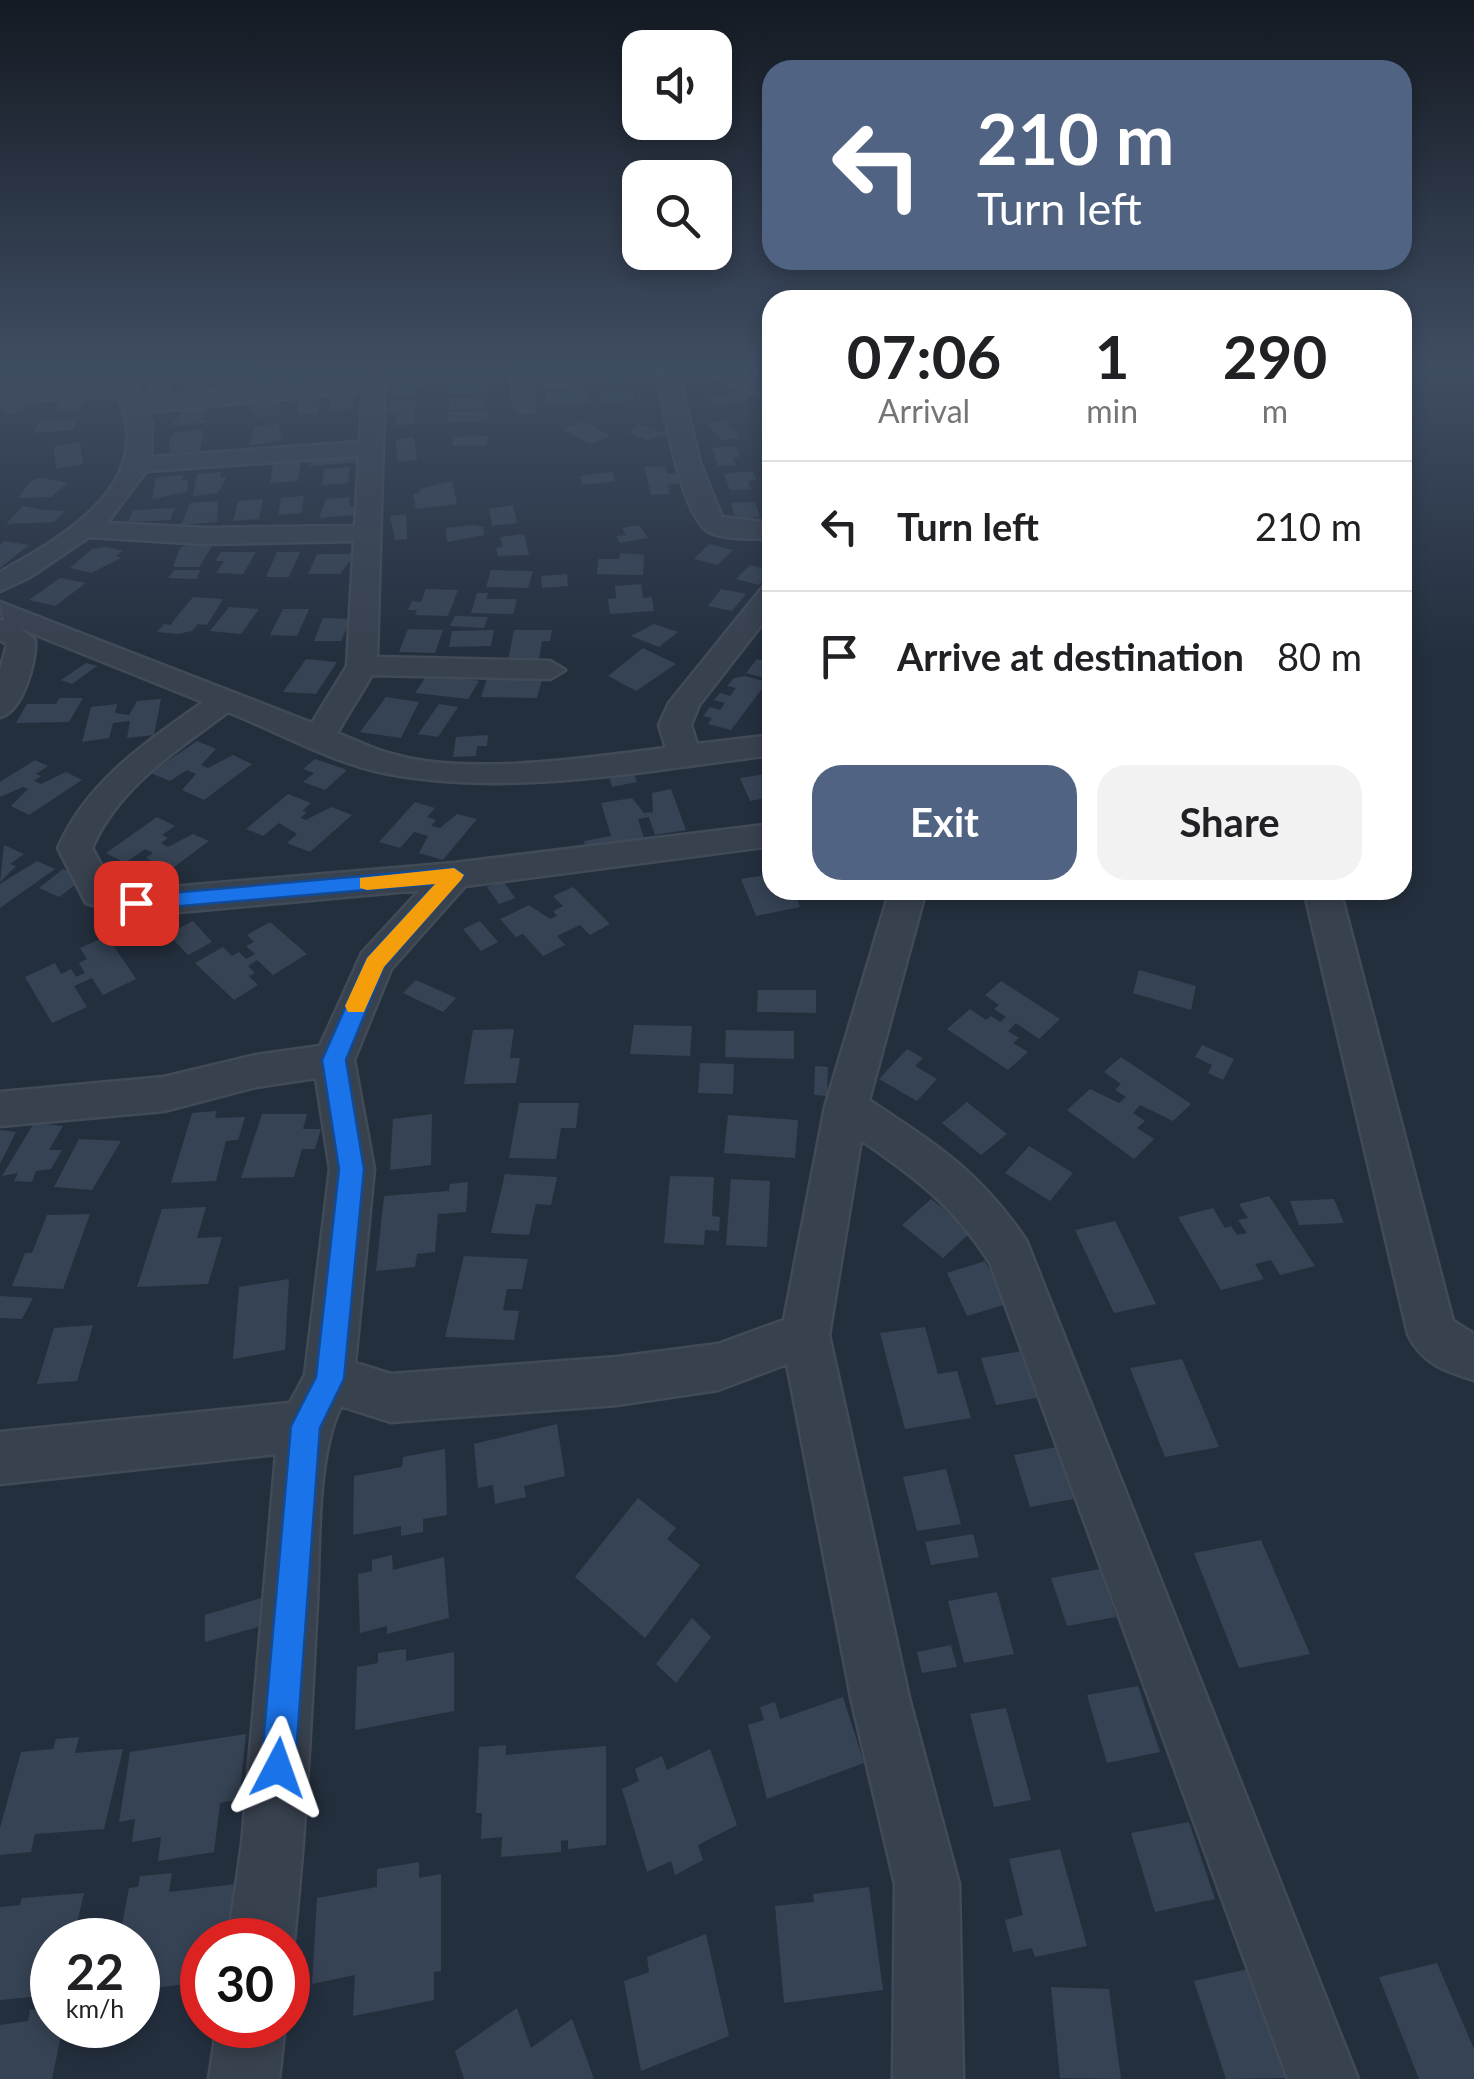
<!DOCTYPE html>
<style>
:root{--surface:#fff;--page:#f2f2f2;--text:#202124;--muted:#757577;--line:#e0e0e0;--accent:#506383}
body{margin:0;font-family:Lato,sans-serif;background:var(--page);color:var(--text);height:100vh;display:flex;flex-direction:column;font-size:38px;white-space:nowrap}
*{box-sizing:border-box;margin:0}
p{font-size:32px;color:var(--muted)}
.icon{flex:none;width:55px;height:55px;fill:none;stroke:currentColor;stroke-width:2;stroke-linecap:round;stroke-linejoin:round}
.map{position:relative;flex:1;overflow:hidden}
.panel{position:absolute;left:762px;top:290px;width:650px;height:610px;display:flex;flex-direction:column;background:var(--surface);border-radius:30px;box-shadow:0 5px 15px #0003}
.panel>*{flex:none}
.guide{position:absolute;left:762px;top:60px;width:650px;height:210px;border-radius:30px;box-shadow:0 5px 15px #0003;background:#506383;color:#fff;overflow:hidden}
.controls{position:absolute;left:622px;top:30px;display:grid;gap:20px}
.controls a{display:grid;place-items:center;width:110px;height:110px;border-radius:20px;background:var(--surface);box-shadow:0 5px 15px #0003;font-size:50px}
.speed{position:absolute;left:30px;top:1918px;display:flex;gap:20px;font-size:50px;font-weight:700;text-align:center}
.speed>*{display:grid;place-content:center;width:130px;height:130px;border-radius:50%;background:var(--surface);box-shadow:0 5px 15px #0003;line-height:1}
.speed small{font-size:25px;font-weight:400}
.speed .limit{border:15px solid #d22;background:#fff;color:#111}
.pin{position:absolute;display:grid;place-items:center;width:85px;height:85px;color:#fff;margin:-42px;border-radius:20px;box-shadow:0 5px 15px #0006}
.me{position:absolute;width:110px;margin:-55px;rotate:4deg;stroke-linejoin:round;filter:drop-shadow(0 0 8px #0008)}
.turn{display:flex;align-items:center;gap:35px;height:210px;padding:0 50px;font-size:45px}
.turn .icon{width:130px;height:130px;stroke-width:2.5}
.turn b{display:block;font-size:70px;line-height:85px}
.eta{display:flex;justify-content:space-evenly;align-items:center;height:170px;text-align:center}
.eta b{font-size:60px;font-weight:700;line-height:70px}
.cta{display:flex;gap:20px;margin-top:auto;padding:20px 50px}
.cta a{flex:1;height:115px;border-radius:30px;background:var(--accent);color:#fff;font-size:40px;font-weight:700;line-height:115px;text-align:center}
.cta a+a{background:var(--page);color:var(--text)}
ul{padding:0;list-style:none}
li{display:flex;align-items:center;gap:30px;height:130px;padding:0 50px;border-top:2px solid var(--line)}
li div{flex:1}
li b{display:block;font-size:38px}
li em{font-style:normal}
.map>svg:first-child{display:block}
</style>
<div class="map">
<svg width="1474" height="2079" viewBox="0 0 1474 2079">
<rect width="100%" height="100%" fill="#242f3e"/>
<g fill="#364354">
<polygon points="145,366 169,366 171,377 148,380"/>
<polygon points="177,366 205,366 207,373 179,377"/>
<polygon points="340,366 354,368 354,373 317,381 316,369"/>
<polygon points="545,366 583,366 583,371 544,372"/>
<polygon points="86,367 83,373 91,372 88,378 54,379 65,368"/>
<polygon points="307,369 308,381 284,384 284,371"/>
<polygon points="631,372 636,383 598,387 594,376"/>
<polygon points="237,375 236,387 216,389 217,377"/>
<polygon points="274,376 274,387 248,389 248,378"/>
<polygon points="422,377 423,387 416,388 416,396 393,396 392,380"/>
<polygon points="207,378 206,390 184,393 185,380"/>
<polygon points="544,379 585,379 583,388 542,389"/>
<polygon points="172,381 170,395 145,397 147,384"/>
<polygon points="486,382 486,392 450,394 450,384"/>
<polygon points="588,390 586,404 544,404 547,392"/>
<polygon points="600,391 634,391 633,400 599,402"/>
<polygon points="742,392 749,400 714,406 707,397"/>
<polygon points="358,393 350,409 330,410 331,395"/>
<polygon points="484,396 485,408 449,410 449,398"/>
<polygon points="87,397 79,410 55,412 60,399"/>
<polygon points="320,398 318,414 297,415 299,399"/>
<polygon points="26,399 24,412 5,415 6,410 0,410 0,402"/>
<polygon points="416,400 414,424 395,425 396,414 388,414 390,401"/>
<polygon points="280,401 279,415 255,417 255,411 249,412 250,403"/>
<polygon points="205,404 204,419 209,422 169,426 181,415 182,406"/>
<polygon points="488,411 487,421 447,422 449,412"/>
<polygon points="77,418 73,430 34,433 39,421"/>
<polygon points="725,420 739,438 721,440 708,423"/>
<polygon points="584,421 611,436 590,444 562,429"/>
<polygon points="278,424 283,440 249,446 255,426"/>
<polygon points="637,424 669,434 649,440 629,433"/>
<polygon points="204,430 200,451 170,453 169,438 175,432"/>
<polygon points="488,436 486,445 452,446 454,437"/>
<polygon points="414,437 417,460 398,462 396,439"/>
<polygon points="80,442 83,464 56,469 54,447"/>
<polygon points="736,446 739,457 733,457 736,465 718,466 712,448"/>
<polygon points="359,453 358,457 366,456 365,462 310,466 311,456"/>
<polygon points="301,462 298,481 270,483 273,464"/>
<polygon points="665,466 667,474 676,473 679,484 668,485 670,494 651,495 644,467"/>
<polygon points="350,467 348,483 322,485 324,469"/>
<polygon points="753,471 756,480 748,481 751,489 730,490 724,474"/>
<polygon points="221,472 220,478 227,477 218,493 193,496 197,474"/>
<polygon points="612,472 615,481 583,485 580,476"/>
<polygon points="183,475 182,480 188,479 187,492 152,499 156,478"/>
<polygon points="42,478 67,483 51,497 18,498 32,480"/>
<polygon points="452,481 457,504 416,509 413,494 420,493 419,489"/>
<polygon points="304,496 302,513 278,515 281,498"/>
<polygon points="350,497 349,507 357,506 356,515 319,518 326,499"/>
<polygon points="263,499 259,519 233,521 238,501"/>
<polygon points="218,501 217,522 181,525 190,503"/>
<polygon points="755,502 760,517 735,519 731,503"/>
<polygon points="513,505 517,523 492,526 489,509"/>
<polygon points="23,506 43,510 65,511 54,522 6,524"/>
<polygon points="175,508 170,520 128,522 133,510"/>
<polygon points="406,514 407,539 395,540 390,516"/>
<polygon points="473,525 483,527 484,535 447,542 446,528"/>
<polygon points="639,525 648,538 620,543 616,536 626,535 622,528"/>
<polygon points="524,534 529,555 498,556 496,548 503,547 500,537"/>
<polygon points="4,541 29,545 0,568 0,545"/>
<polygon points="709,544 733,550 718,565 694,559"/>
<polygon points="187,545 212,546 199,567 173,567 180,548"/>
<polygon points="106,547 123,551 116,556 121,558 91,573 70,568 92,549"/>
<polygon points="221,552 256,552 243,574 216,573 224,561 215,561"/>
<polygon points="277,552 300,552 289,577 266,577"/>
<polygon points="620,553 644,555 643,575 597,574 598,559 619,559"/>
<polygon points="317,554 355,554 340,574 308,574"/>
<polygon points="750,565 772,571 759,585 736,579"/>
<polygon points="174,570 201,570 196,579 168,578"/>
<polygon points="491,570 533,571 528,588 486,587"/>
<polygon points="567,574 568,586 542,588 541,576"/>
<polygon points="60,578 86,583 55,606 29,600"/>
<polygon points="641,584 643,598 652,597 654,611 610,614 608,599 616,598 615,586"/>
<polygon points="426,589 458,590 448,616 415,615 417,610 408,610 412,601 421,602"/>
<polygon points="721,589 746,594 732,611 708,606"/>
<polygon points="477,593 488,593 486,599 517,599 513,614 471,613"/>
<polygon points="193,597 223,599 207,625 198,624 192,631 178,634 157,632 164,624 170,625"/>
<polygon points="229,607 259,609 241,634 210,631"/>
<polygon points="283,609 309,609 297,636 270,635"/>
<polygon points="455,616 488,617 484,628 450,626"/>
<polygon points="323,618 351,619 341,641 314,641"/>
<polygon points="654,624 678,632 659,647 631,636"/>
<polygon points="408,629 443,630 435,653 399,652"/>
<polygon points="494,630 491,646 449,647 452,631"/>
<polygon points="514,630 552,630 550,641 542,641 539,660 508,660"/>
<polygon points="643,648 676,664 636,691 608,676"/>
<polygon points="306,659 337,662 316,694 283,692"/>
<polygon points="757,659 772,663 772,680 746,673"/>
<polygon points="86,663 97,666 72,684 61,680"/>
<polygon points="428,674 469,676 466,679 479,681 468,699 415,693"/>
<polygon points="488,675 543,676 537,698 481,697"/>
<polygon points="745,676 767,682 731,730 708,724 712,718 703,716 710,707 720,710 725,703 714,700 720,693 730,696 736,688 727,686 734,678"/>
<polygon points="386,697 419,702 401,738 360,732"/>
<polygon points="59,698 83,698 69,722 16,723 27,704 56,704"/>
<polygon points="161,699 154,735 127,738 130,721 113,723 109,738 82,742 91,707 117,704 115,713 129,715 137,701"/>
<polygon points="439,704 458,707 438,737 418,734"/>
<polygon points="488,735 487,746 477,746 476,756 453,757 456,737"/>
<polygon points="197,741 216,749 201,765 208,768 233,755 252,764 204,800 182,790 196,774 187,770 170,781 150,773"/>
<polygon points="315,759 347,770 325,790 303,782 314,773 303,769"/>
<polygon points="35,760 48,766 36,774 41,776 34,781 41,784 66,772 82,780 29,815 11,806 28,789 23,787 0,797 0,782"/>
<polygon points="633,771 637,782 612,787 609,775"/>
<polygon points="772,773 772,797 750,801 740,778"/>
<polygon points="671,789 686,830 655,835 649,817 638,819 644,838 586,849 584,841 611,836 601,803 632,798 644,813 653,812 652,793"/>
<polygon points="288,794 311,803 302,811 307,812 301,818 306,820 331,807 352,815 310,852 287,843 297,834 279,823 263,836 246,829"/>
<polygon points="415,802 435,808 427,817 436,820 431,826 440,828 457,814 477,819 443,860 419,853 428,836 414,832 400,848 379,842"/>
<polygon points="157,817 175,826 162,835 168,838 161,843 168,847 193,834 209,841 158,879 142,871 154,862 146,858 153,853 145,849 125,863 106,853"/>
<polygon points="4,845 24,854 10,864 16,866 0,882"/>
<polygon points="37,861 55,869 0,908 0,884"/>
<polygon points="63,869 84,878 59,897 39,888"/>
<polygon points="772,874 772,890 793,890 800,907 756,916 741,879"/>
<polygon points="503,881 515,898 499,904 487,887"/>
<polygon points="573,887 610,924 590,935 580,925 557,936 565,945 543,956 523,934 516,937 500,919 529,905 550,919 557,916 553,911 563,906 553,896"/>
<polygon points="193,921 212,942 188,955 168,934"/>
<polygon points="480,921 498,942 481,951 463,929"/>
<polygon points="270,922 307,954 273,975 257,960 248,966 255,973 249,976 258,985 234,1000 195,963 223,947 232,956 239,952 246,959 255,954 246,946 254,942 247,935"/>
<polygon points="107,936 136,979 103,995 92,978 74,986 87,1007 52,1023 25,977 55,963 61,974 71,969 76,977 85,973 79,963 87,959 80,948"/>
<polygon points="1139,970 1196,986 1191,1010 1133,993"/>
<polygon points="416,980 456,998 443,1012 403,993"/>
<polygon points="1001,981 1060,1019 1039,1039 1016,1023 1008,1031 1019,1038 1013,1043 1028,1052 1008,1070 947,1029 970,1009 986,1020 991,1016 1000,1022 1006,1017 994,1009 999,1005 985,995"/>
<polygon points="758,990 816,990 816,1013 757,1012"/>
<polygon points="634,1025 692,1026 690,1056 630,1054"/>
<polygon points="514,1029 510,1058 520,1058 516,1083 464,1084 473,1030"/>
<polygon points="726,1030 794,1031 794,1059 725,1057"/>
<polygon points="1202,1045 1234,1059 1223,1080 1208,1073 1212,1065 1195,1057"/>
<polygon points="907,1049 923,1058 915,1066 937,1079 917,1101 879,1079"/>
<polygon points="1121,1057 1191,1104 1173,1121 1140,1105 1133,1113 1145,1121 1137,1128 1154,1139 1134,1159 1067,1110 1090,1089 1119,1103 1126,1097 1115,1090 1121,1084 1104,1072"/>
<polygon points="700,1063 734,1064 733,1094 698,1093"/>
<polygon points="815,1066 828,1067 827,1096 814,1095"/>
<polygon points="967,1102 1007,1134 981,1155 942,1123"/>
<polygon points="519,1103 579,1103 576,1128 561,1128 556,1159 509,1158"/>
<polygon points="217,1111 215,1118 245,1117 238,1140 226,1141 216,1181 171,1183 192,1113"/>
<polygon points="262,1114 307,1114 303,1129 321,1129 315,1149 302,1149 294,1177 241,1178"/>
<polygon points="432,1114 431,1165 390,1170 393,1119"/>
<polygon points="728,1115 798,1120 795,1158 724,1153"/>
<polygon points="34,1123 63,1126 49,1150 62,1150 51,1169 36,1171 32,1182 14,1181 18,1173 2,1176"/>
<polygon points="0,1130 16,1132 0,1164"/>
<polygon points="79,1139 121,1141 92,1190 54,1187"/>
<polygon points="1029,1146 1073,1173 1050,1201 1005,1173"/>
<polygon points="505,1174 557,1177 551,1205 536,1204 529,1235 491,1233"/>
<polygon points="670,1176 714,1177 712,1216 720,1217 719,1231 705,1230 704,1245 664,1243"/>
<polygon points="731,1179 770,1181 767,1247 726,1245"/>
<polygon points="468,1182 466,1212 438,1214 435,1252 417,1254 415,1267 376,1271 384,1196 449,1191 450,1184"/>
<polygon points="1269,1196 1315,1266 1280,1275 1271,1260 1255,1264 1264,1279 1221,1290 1178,1217 1213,1208 1225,1228 1231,1226 1237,1235 1247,1233 1238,1220 1248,1218 1239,1204"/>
<polygon points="931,1199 972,1231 943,1258 902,1225"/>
<polygon points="1334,1199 1344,1223 1299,1225 1290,1201"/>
<polygon points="206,1207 197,1238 222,1237 208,1284 137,1287 162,1209"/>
<polygon points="90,1214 63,1289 12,1286 25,1253 32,1253 47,1215"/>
<polygon points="1115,1221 1156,1304 1114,1313 1075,1230"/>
<polygon points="464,1256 528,1259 522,1289 507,1289 503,1310 519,1311 514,1340 445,1337"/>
<polygon points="985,1261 1007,1304 967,1316 947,1273"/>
<polygon points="289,1279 285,1350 233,1359 239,1287"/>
<polygon points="0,1296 33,1298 22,1319 0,1318"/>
<polygon points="93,1325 77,1381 37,1384 54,1328"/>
<polygon points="925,1327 938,1374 957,1371 971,1418 905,1429 880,1333"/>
<polygon points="1022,1351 1037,1398 996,1405 981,1358"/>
<polygon points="1182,1359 1219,1447 1165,1457 1130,1368"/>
<polygon points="557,1424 565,1476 524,1486 526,1497 495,1504 493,1485 478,1488 474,1444"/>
<polygon points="1057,1447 1074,1499 1030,1507 1014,1455"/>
<polygon points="445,1449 447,1515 423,1519 423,1532 401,1536 401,1526 353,1535 354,1476 402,1467 403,1457"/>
<polygon points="946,1469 961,1524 917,1531 903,1477"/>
<polygon points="638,1498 676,1528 667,1539 700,1565 645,1638 575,1577"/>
<polygon points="973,1534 979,1557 931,1565 925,1542"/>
<polygon points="1261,1540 1310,1654 1239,1668 1194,1553"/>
<polygon points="392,1555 393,1570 444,1557 449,1618 387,1634 387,1626 360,1633 358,1574 372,1571 372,1560"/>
<polygon points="1100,1569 1116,1617 1067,1626 1051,1578"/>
<polygon points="997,1592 1014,1654 964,1663 948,1601"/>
<polygon points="275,1594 275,1622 205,1642 205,1615"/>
<polygon points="692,1618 711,1637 676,1683 656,1664"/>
<polygon points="951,1645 957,1667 922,1673 917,1652"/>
<polygon points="406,1649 406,1661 454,1652 454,1711 355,1730 357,1667 378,1663 378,1653"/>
<polygon points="1138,1686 1160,1752 1107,1763 1087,1695"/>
<polygon points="843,1697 864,1763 767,1799 748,1725 764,1720 760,1707 775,1702 780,1719"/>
<polygon points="1006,1708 1031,1800 994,1807 970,1714"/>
<polygon points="246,1734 239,1799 220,1803 214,1852 158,1861 161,1837 132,1842 135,1819 119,1822 130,1752"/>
<polygon points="79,1737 75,1753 123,1749 104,1829 35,1834 31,1852 0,1855 0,1828 21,1752 53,1749 56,1739"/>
<polygon points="506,1745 506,1755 606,1746 606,1845 568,1849 568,1840 561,1841 561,1852 501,1857 502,1837 481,1839 482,1813 476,1813 479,1747"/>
<polygon points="710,1749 737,1825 698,1845 703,1860 675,1875 671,1861 647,1872 622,1789 639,1781 635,1769 662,1756 667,1770"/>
<polygon points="1189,1822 1215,1899 1155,1912 1131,1833"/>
<polygon points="1060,1849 1087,1946 1035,1957 1032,1948 1013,1952 1005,1920 1023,1915 1009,1859"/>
<polygon points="419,1862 419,1878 441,1874 441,1971 434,1972 434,2000 353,2016 355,1975 312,1984 317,1898 377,1887 377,1869"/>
<polygon points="172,1873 169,1892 236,1884 228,1940 202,1940 202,1970 189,1972 187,1984 138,1990 138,1940 119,1940 129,1888 138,1887 140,1876"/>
<polygon points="869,1887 883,1990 784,2003 775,1906 814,1902 813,1894"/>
<polygon points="84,1893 73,1940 52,1940 52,1995 0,2000 0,1907 20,1905 22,1898"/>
<polygon points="706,1934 729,2036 641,2071 624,1981 649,1972 647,1957"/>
<polygon points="1437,1963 1474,2049 1474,2079 1419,2079 1379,1977"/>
<polygon points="1248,1969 1286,2078 1226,2079 1194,1981"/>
<polygon points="1051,1987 1109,1989 1121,2079 1060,2078"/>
<polygon points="52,2007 52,2025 63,2025 52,2079 0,2079 0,2025 28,2021 30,2010"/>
<polygon points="517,2008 531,2048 572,2019 594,2079 464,2079 455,2051"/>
</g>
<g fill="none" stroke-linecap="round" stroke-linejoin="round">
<defs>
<g id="minor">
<path d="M109,366H129L142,399L364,378L365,366H385L377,657L550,661L565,670L550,679L372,675L337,733C354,739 370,748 388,753C464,777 587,758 666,748L659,725L669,703L762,588L772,586V611L699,705L691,725L697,744L772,735V755C646,770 511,798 384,773C331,762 278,732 228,712C176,751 119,786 92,848L112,885L136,890L454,863L772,824V846L465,886L391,969L354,1060L374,1169L355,1363L391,1374L617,1357L718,1344L784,1320L825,1107L890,890H926L869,1100C938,1146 978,1170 1026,1240L1358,2079H1288L990,1263C954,1206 916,1178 861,1140L829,1335L910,1702L959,1884L963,2079H893L895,1884L852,1702L787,1364L718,1390L617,1405L391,1422L341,1406C316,1458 320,1545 317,1603C311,1716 306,1828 294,1940L288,1955V1940H228L242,1844L276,1454L0,1484V1432L290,1403L305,1375L330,1169L316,1078L256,1087L164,1111L0,1126V1092L164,1077L256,1055L320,1046L362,953L420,890L136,916L86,903L58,848C88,780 145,744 203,702L19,628L35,640C36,662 23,711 0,717V671L7,644L0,640V620L4,621L0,602L312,723L347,666L354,541L206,544L89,537L30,577L0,591V572C69,534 157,482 118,396L0,402V388L113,383ZM363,391L360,442L151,457L152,424L148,412ZM359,456L355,526L206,528L107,523L146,471Z"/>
<polygon points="511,366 532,366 533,411 525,413 514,406"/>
<path d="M656,366H677L700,463L722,517L772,523V539C754,538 727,540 711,533C680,519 662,399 656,366Z"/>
<polygon points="691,366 720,366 772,388 772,402"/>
<path d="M1304,890H1340L1453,1321L1474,1334V1380C1445,1371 1421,1363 1408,1334Z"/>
<polygon points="217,2025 285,2025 279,2079 209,2079"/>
</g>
</defs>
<use href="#minor" stroke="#414a57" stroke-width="5"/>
<use href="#minor" fill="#38414e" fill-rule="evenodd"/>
</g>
<linearGradient id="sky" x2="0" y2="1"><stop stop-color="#141a22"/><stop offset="0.56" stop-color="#3f4d63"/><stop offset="1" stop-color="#3f4d63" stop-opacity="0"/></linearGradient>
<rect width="1474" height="657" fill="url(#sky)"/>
<polygon fill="#1a73e8" stroke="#114b97" stroke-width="2.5" points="454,868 464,875 384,967 346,1060 364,1169 344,1379 320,1428 295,1768 290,1780 278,1785 266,1780 261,1768 291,1426 316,1377 339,1169 322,1060 367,958 435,884 136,910 126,903 136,896"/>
<polygon fill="#f59e0b" points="454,868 464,875 461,880 384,967 364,1012 348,1012 345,1006 367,958 435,884 367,890 360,888 360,878"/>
</svg>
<div class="controls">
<a><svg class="icon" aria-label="sound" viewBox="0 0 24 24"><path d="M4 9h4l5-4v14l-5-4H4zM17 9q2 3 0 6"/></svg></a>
<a><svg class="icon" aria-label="search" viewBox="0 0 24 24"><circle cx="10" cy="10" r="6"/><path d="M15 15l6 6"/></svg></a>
</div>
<div class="speed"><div>22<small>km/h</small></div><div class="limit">30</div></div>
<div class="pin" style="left:136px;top:903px;background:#d93025"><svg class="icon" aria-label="arrive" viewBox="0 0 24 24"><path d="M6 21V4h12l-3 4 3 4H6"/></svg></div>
<svg class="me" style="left:278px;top:1768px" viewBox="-20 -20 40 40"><path d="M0-17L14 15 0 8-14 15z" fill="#1a73e8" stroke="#fff" stroke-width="4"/></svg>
<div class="guide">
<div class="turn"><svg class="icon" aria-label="left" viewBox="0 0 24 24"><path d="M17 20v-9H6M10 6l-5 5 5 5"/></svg><div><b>210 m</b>Turn left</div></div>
</div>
<section class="panel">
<div class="eta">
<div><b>07:06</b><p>Arrival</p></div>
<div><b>1</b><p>min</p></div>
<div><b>290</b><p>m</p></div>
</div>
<ul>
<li><svg class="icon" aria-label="left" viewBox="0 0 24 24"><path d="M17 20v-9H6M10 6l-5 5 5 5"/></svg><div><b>Turn left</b></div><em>210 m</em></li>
<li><svg class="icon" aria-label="arrive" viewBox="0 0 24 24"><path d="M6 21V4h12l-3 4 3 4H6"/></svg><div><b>Arrive at destination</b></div><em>80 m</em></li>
</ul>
<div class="cta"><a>Exit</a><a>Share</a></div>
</section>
</div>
